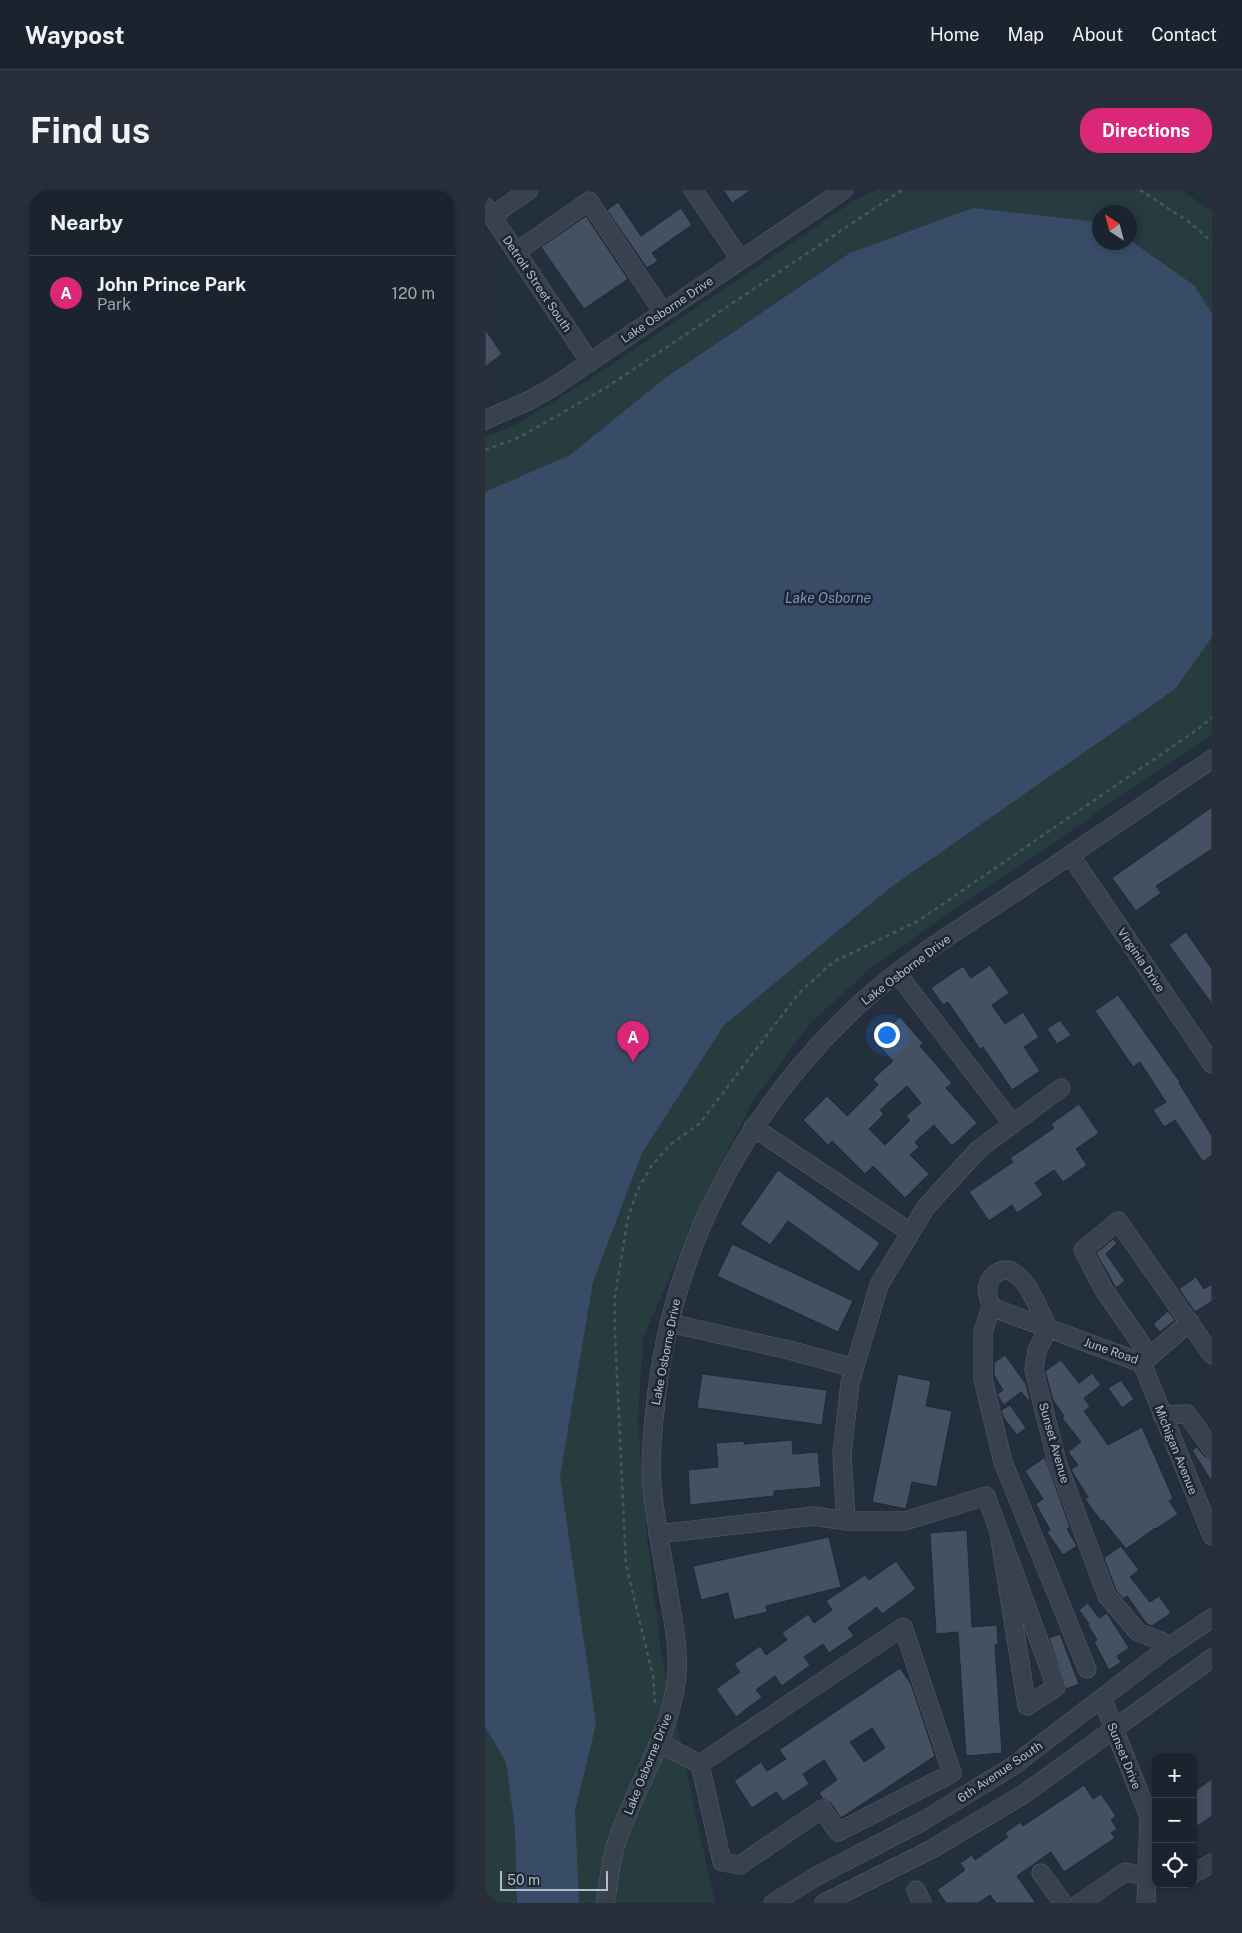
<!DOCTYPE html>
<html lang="en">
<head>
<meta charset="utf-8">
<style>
	body { margin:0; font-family:"Public Sans",sans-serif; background:#282f3a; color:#f1f3f6 }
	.controls { position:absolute; right:15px; bottom:15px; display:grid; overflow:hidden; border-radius:10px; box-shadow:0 2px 8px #0003 }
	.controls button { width:45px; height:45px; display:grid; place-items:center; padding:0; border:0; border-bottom:1px solid #39404a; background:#1b232e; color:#f1f3f6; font:25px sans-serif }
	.compass { position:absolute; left:607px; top:15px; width:45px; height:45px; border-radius:50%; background:#1b232e; box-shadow:0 2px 8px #0003; rotate:324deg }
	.scale { position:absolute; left:15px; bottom:12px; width:108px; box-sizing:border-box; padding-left:5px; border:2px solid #b4bcc9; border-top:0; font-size:14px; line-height:18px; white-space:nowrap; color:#b4bcc9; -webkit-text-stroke:4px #1d2633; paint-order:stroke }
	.you { position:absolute; left:401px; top:844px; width:18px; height:18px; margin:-12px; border:4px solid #fff; border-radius:50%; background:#1a73e8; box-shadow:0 0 0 8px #1a73e833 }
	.badge { display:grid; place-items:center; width:32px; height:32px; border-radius:50%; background:#db2777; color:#fff; font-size:16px; font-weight:700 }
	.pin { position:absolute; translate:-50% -41px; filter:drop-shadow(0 1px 2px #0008) }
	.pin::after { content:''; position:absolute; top:26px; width:18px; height:15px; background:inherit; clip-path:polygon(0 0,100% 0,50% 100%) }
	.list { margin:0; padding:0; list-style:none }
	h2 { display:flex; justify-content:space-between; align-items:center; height:65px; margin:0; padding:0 20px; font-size:21px }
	h2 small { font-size:16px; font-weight:400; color:#a0a4aa }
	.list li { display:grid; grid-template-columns:32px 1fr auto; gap:15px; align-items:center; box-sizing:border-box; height:75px; padding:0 20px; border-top:1px solid #39404a }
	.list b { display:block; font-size:19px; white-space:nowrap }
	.list p { margin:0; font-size:16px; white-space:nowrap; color:#a0a4aa }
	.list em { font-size:16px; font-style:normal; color:#a0a4aa }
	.icon { flex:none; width:28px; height:28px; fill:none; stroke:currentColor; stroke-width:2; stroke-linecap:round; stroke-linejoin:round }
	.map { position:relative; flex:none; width:727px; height:1713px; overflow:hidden; border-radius:20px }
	header { display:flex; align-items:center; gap:30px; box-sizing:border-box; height:70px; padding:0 25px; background:#1b232e; border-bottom:1px solid #39404a }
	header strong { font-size:24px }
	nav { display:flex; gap:28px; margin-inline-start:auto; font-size:18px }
	.intro { display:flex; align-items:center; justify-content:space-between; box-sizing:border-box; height:120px; padding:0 30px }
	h1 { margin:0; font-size:35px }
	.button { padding:12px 22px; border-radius:20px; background:#db2777; color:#fff; font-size:18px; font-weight:700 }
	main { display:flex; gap:30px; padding:0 30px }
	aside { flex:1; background:#1b232e; border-radius:20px; box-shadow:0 2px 8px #0003 }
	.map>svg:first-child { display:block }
</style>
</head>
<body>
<header>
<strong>Waypost</strong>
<nav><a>Home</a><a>Map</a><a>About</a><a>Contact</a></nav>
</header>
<div class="intro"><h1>Find us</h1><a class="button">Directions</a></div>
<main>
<aside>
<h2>Nearby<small></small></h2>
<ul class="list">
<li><span class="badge">A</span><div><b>John Prince Park</b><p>Park</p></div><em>120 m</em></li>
</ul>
</aside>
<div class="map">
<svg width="727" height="1713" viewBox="0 0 727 1713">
	<rect width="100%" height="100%" fill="#242f3e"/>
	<path fill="#263c3f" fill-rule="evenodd" d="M392,0H696L727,21V544L392,773L325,833L268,911L225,993L158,1148L153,1232L162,1347L177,1468L230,1713H0V247L32,234L101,192L372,9ZM614,22H644V52H614Z"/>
	<path fill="#394c67" d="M488,18L614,32V52H644L645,50L710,96L727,124V447L690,499L406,697L239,835L157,963L108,1092L75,1286L111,1534L90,1621L94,1713H32L30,1639L21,1572L0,1536V302L85,265L179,189L365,63Z"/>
	<path fill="#455162" stroke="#1f2835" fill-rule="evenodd" d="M238,0H266L247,13Z
		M133,12L156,46L196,18L207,35L167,63L173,71L162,78L122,20Z
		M101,26L143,89L99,119L56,57Z
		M0,139L17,164L0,177Z
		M727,617V659L671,696L676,703L651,721L627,688Z
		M701,742L727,779V814L684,755Z
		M505,775L524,803L507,815L520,834L538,822L554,847L539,857L555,881L527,900L498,857L495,859L463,812L458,815L446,798L478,776L486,788Z
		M633,805L695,892L694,893L727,946V965L718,972L690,930L679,937L668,920L681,912L655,872L648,877L610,821Z
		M415,827L438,853L435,856L467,893L461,898L492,933L467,956L449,935L430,952L434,957L425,965L444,984L420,1008L388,976L380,984L347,951L343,955L318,930L342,906L362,926L393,895L388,889L408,871L389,850ZM422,896L436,913L421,926L425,930L400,955L384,939L399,924L395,920Z
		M575,830L586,845L572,854L562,839Z
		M594,914L614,943L591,959L602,975L578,992L569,980L550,993L558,1005L532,1023L527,1015L504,1031L484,1002L528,972L525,968L569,938L566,934Z
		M293,980L395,1053L374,1082L303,1031L285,1055L255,1034Z
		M628,1049L632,1053L621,1064L640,1091L631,1098L611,1063Z
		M247,1054L368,1111L353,1142L232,1086Z
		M711,1087L719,1099L727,1094V1111L710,1122L694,1099Z
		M683,1121L690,1130L675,1142L668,1134Z
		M520,1165L541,1194L545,1209L543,1210L536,1202L519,1215L513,1206L512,1204L518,1200L509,1185V1173Z
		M576,1170L594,1193L607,1183L616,1195L599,1208L605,1217L599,1221L623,1255L657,1237L688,1308L684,1311L693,1324L671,1339L670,1338L641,1359L618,1330L616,1331L600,1309L603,1307L586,1280L593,1275L583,1262L596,1252L577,1228L579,1226L568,1210L560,1181Z
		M217,1184L342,1200L337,1235L212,1218Z
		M413,1184L446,1191L441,1216L467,1221L452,1297L427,1292L421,1319L387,1312Z
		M636,1190L649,1209L637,1218L623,1198Z
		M525,1215L541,1238L532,1245L518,1227L516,1220Z
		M307,1250L308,1264L333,1262L336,1297L289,1301V1306L205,1315L203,1280L233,1277L231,1253L259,1251V1254Z
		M712,1257L719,1266L727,1269V1292L707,1260Z
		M560,1267L585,1337L582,1339L592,1356L578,1365L562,1342L565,1340L551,1314L558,1309L540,1281Z
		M482,1340L487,1437L512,1435L513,1455H510L517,1563L481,1566L473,1442L451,1444L445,1343Z
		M344,1347L356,1397L281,1416L282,1422L249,1430L243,1403L216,1410L208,1376Z
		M636,1356L654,1380L645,1387L665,1412L674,1406L686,1423L667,1436L662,1434L642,1406L638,1409L631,1400L619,1368Z
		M411,1371L431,1399L397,1424L392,1417L363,1438L369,1446L344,1463L338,1454L319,1467L325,1475L297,1496L290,1486L271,1500L277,1507L251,1527L231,1499L255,1482L249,1474L275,1456L281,1465L302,1450L297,1443L323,1424L329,1433L347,1420L341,1411L380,1385L384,1390Z
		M603,1413L614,1428L622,1423L644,1458L632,1466L636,1472L624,1480L609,1452L612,1450L603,1435L604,1434L594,1420Z
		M575,1444L594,1494L581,1499L564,1448Z
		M415,1478L426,1494L450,1566L356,1628L346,1613L338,1609L334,1603L352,1590L339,1570L318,1584L324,1594L298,1611L291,1602L267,1618L249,1591L276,1572L282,1581L301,1569L294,1560ZM387,1538L400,1558L379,1572L365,1552Z
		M727,1589V1626L708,1639V1602Z
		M599,1595L608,1609L616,1604L631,1626L626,1630L632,1639L626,1643L630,1648L579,1682L566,1662L532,1686L551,1713H511L505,1705L493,1713H461L452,1700L480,1680L475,1673L487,1665L490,1670L523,1647L520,1643L535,1632L538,1636Z"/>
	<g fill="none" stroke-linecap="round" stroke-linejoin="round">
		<defs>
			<path id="minor" d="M208,0L256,70
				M0,16L105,172
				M7,26L44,0
				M31,62L104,11L178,122
				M0,230L45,210L68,197L359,0
				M586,666L727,874
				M412,783L528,934
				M268,937L425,1042
				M506,1117C503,1106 499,1094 509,1085C535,1063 555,1122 563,1139L552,1160L549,1180L572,1272L622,1406L653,1442L676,1451L681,1459
				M184,1133L304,1160L369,1178
				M664,1165L619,1100L598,1060L633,1031L727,1165
				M657,1173L727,1346
				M677,1225L702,1224L727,1259
				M361,1331L357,1264L365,1193L394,1095L441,1017L494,959L576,898
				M173,1344L329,1326L361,1331H420L501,1306L571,1497L542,1516L514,1343
				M602,1479L518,1272L498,1189V1142L506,1117L657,1173L705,1132
				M617,1508L664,1627L661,1713
				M174,1553L215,1574L418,1437L467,1583L353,1642L337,1619L255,1675L237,1672L215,1574
				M556,1683L578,1713
				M708,1684L727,1673
				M431,1700L437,1713
				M120,1713C124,1693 125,1670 132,1651C150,1598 183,1549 191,1493C196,1458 186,1422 181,1388C176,1358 170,1328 167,1297C165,1273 167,1245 170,1220C185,1060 261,917 379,810C424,769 478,737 529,703C595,659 661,614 727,569
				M288,1713L330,1687L438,1631L528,1576L681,1459L727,1428
				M339,1713L447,1659L539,1604L727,1468
				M595,1713L640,1682L671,1688"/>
		</defs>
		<use href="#minor" stroke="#565f6c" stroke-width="19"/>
		<path stroke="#44595c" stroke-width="2.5" stroke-dasharray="4 4" stroke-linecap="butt" d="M655,0L704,32L727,52
			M0,260L35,247L122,197L417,0
			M170,1513L168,1486L141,1375L130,1143V1106L143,1028L152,1001L167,975L185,955L215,933L314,803L348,772L433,731L716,537L727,527
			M0,1711V1713"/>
		<use href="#minor" stroke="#38414e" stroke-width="18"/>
	</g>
	<g text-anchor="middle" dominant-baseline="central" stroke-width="5" stroke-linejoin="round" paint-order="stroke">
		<g font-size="12" fill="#b4bcc9" stroke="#1d2633">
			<text transform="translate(52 94) rotate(56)">Detroit Street South</text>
			<text transform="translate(182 120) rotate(-34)">Lake Osborne Drive</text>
			<text transform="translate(656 770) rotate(56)">Virginia Drive</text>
			<text transform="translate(421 780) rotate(-37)">Lake Osborne Drive</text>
			<text transform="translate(626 1161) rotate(19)">June Road</text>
			<text transform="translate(181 1162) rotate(-79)">Lake Osborne Drive</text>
			<text transform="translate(569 1253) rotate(74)">Sunset Avenue</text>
			<text transform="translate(691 1260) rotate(68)">Michigan Avenue</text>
			<text transform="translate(639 1566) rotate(68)">Sunset Drive</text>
			<text transform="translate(163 1574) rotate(-68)">Lake Osborne Drive</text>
			<text transform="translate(515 1582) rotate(-34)">6th Avenue South</text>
		</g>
		<g font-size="14" font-style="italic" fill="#7c92b1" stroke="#1d2633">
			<text x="343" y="408">Lake Osborne</text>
		</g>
	</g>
</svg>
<div class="controls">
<button>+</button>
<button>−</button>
<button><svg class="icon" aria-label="locate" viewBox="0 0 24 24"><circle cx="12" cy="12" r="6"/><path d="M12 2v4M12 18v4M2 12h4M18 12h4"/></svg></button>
</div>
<svg class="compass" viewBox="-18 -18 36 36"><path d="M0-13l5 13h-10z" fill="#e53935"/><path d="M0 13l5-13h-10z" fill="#a0a4aa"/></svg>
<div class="scale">50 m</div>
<div class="you"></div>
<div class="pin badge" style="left:148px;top:872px">A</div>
</div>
</main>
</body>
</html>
